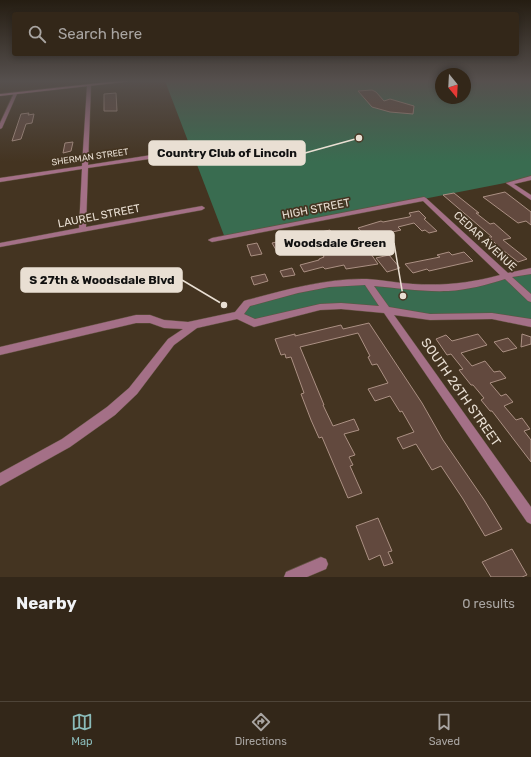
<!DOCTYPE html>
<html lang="en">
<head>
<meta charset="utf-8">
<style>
	body { margin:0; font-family:Rubik,sans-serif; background:#3b2f22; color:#f1f3f6 }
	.compass { position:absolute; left:435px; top:68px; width:36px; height:36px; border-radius:50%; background:#332719; box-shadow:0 2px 6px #0003; rotate:162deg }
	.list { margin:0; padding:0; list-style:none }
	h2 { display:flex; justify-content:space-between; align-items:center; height:52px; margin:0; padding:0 16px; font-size:17px }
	h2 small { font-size:13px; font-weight:400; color:#a9a5a2 }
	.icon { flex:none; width:22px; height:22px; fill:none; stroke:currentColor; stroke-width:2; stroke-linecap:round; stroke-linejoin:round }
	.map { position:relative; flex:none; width:531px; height:577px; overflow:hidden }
	.search { position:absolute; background:#332719; box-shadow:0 2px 6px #0003; left:12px; right:12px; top:12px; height:44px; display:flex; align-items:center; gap:10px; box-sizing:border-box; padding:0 14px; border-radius:4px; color:#a9a5a2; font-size:15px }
	.sheet { height:124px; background:#332719 }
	nav { display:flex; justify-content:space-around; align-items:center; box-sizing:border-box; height:56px; border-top:1px solid #4e4438; background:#332719; font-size:11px; color:#a9a5a2 }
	nav a { display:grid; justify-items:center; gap:2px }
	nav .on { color:#8bbbb9 }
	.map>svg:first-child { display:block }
</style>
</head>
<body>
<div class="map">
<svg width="531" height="577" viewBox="0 0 531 577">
	<rect width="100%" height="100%" fill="#443421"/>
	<path fill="#396c50" d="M165,81H441V98H465V81H531V178L225,238Z
		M531,271V323L508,318L452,317L320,307L254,323L238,315L246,304L348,282L432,289Z"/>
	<path fill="#62493e" stroke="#ab9083" d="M372,90L376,92L384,101L390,99L414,106L413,114L390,112L372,107L358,91Z
		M116,93L117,111H104V94Z
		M29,113L28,115L34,114L32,123L26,124L21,139L12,141L21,114Z
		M73,142L71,151L63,153L65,143Z
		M505,192L531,212V225L526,221L518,223L483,197Z
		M454,193L479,213H476L490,224L494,223L511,238L503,240L527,259L518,262L504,251H503L489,237H492L443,195Z
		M419,211L426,218L424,219L437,231L429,233L425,230L422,231L414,223L398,227L401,230L367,238L358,228L381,221L383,222L409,217L411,216L409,213Z
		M330,230L337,240L297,248L298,250L279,255L272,243Z
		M257,243L262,254L251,256L247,245Z
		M366,247L378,264L346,269L344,265L325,269L323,267L304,272L300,265L319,260V259L324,257L323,255Z
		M449,252L452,255L464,252L473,261L429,271L427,269L413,273L405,264L440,257L437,255Z
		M389,255L400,268L387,272L376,258Z
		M292,268L295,275L283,277L280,271Z
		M265,274L268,281L254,285L251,277Z
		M369,323L422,403L443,440L485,501L502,529L485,536L463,499L441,466L432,470L416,444L403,449L397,438L414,432L402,411L400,412L390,396L375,401L368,389L388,383L377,364L372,365L368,357L370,356L358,333L300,347L324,405H323L333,426L354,419L359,430L344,434L355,455L349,457L353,465L350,466L362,493L348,498L322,437L319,438L311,420L301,394L304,393L291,357L286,358L285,354L281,355L275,339L295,334V336L341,325L343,329Z
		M478,334L487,345L461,353L472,366L485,361L494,372L500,371L506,378L490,383L501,396L506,394L513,402L504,406L516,420L522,418L530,429L524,431L531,440V462L492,411H490L481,400L484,398L473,385H471L459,370L463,369L451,354L447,355L436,339L446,335L452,341Z
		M522,334L531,337V344L521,347Z
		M508,338L517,348L503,352L494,342Z
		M378,518L392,551L388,552L393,563L384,566L380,555L369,560L356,526Z
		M512,549L527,575L522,577H491L482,562Z"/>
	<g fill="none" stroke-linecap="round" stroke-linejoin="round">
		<defs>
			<path id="street" d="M89,85L91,86L88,165L183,150L186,152L183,154L88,168L86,227L202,206L205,208L202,210L0,247V243L79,228L82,169L0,182V178L82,166L87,86Z
				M14,93L17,94L2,128L0,129V123Z
				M531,176V180L514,184L531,195V200L506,183Z
				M424,197L426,198L508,273L531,268V274L512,277L531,294V302L528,301L505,279C486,285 467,290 448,291C423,292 398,288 374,286L389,307L430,314L492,313L531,319V327L492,319L430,320L394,315L531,507V524L527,522L384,313L341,309L320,310L254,327L237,319L197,328L174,345L137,394L115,415L70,447L0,486V473L62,439L107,407L129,388L168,339L183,329L164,328L150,323H136L0,355V347L136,315H150L164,320L188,322L235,312L244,301L247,300C286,290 326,278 367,279C382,280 398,283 413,284C443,286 471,283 500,275L423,201L212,242L208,240L212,238ZM365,285L379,306L341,303L320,304L255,319L244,314L250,306L298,293L329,287Z
				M321,557L326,559L328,564L326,569L307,577H284L286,572Z"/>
			<path id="secondary" d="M117,81H133L0,96V94Z"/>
		</defs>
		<use href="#street" stroke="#625341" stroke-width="1"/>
		<use href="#secondary" stroke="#625341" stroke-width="1"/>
		<use href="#street" fill="#a47087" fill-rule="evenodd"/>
		<use href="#secondary" fill="#e08eb4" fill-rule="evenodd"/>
	</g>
	<linearGradient id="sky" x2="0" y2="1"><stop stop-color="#251d12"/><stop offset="0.5" stop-color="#56504e"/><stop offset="1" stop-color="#56504e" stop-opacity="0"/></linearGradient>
	<rect width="531" height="162" fill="url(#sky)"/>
	<g text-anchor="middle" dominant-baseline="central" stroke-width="3.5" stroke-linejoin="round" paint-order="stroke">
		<g font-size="9" fill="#e9dfd3" stroke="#443421">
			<text transform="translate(90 157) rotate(-8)">SHERMAN STREET</text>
		</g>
		<g font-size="11" fill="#e9dfd3" stroke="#443421">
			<text transform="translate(316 209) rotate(-11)">HIGH STREET</text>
			<text transform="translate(99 216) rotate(-11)">LAUREL STREET</text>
			<text transform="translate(485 241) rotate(43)">CEDAR AVENUE</text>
		</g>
		<g font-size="13" fill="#e9dfd3" stroke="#443421">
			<text transform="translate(461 392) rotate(55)">SOUTH 26TH STREET</text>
		</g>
	</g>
	<path fill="none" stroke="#e9dfd3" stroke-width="1.5" d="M359 138L305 153M403 296L394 243M224 305L182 280"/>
	<g fill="#e9dfd3" stroke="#443421" stroke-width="1.5">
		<circle cx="359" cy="138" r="4"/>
		<circle cx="403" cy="296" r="4"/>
		<circle cx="224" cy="305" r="4"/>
	</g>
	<g fill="#e9dfd3" stroke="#e9dfd3" stroke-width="1.5">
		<rect x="149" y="141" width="156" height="24" rx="4"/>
		<rect x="276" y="231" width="118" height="24" rx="4"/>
		<rect x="21" y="268" width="161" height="24" rx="4"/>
	</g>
	<g font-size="12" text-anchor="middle" font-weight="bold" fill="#111">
		<text x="227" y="157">Country Club of Lincoln</text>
		<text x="335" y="247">Woodsdale Green</text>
		<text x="102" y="284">S 27th &amp; Woodsdale Blvd</text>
	</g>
</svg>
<svg class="compass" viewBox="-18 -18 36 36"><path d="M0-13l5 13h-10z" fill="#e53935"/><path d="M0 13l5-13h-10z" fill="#a9a5a2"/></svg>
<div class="search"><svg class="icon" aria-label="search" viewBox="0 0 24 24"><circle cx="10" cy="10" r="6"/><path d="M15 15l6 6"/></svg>Search here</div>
</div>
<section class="sheet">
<h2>Nearby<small>0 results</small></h2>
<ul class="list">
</ul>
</section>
<nav>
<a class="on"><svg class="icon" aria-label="map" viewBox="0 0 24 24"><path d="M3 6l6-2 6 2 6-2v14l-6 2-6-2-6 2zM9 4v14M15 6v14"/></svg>Map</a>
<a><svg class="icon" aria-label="directions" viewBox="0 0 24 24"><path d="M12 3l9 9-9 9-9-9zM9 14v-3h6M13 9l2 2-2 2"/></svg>Directions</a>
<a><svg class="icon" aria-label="saved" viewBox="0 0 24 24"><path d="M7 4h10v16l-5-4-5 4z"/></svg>Saved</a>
</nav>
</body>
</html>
